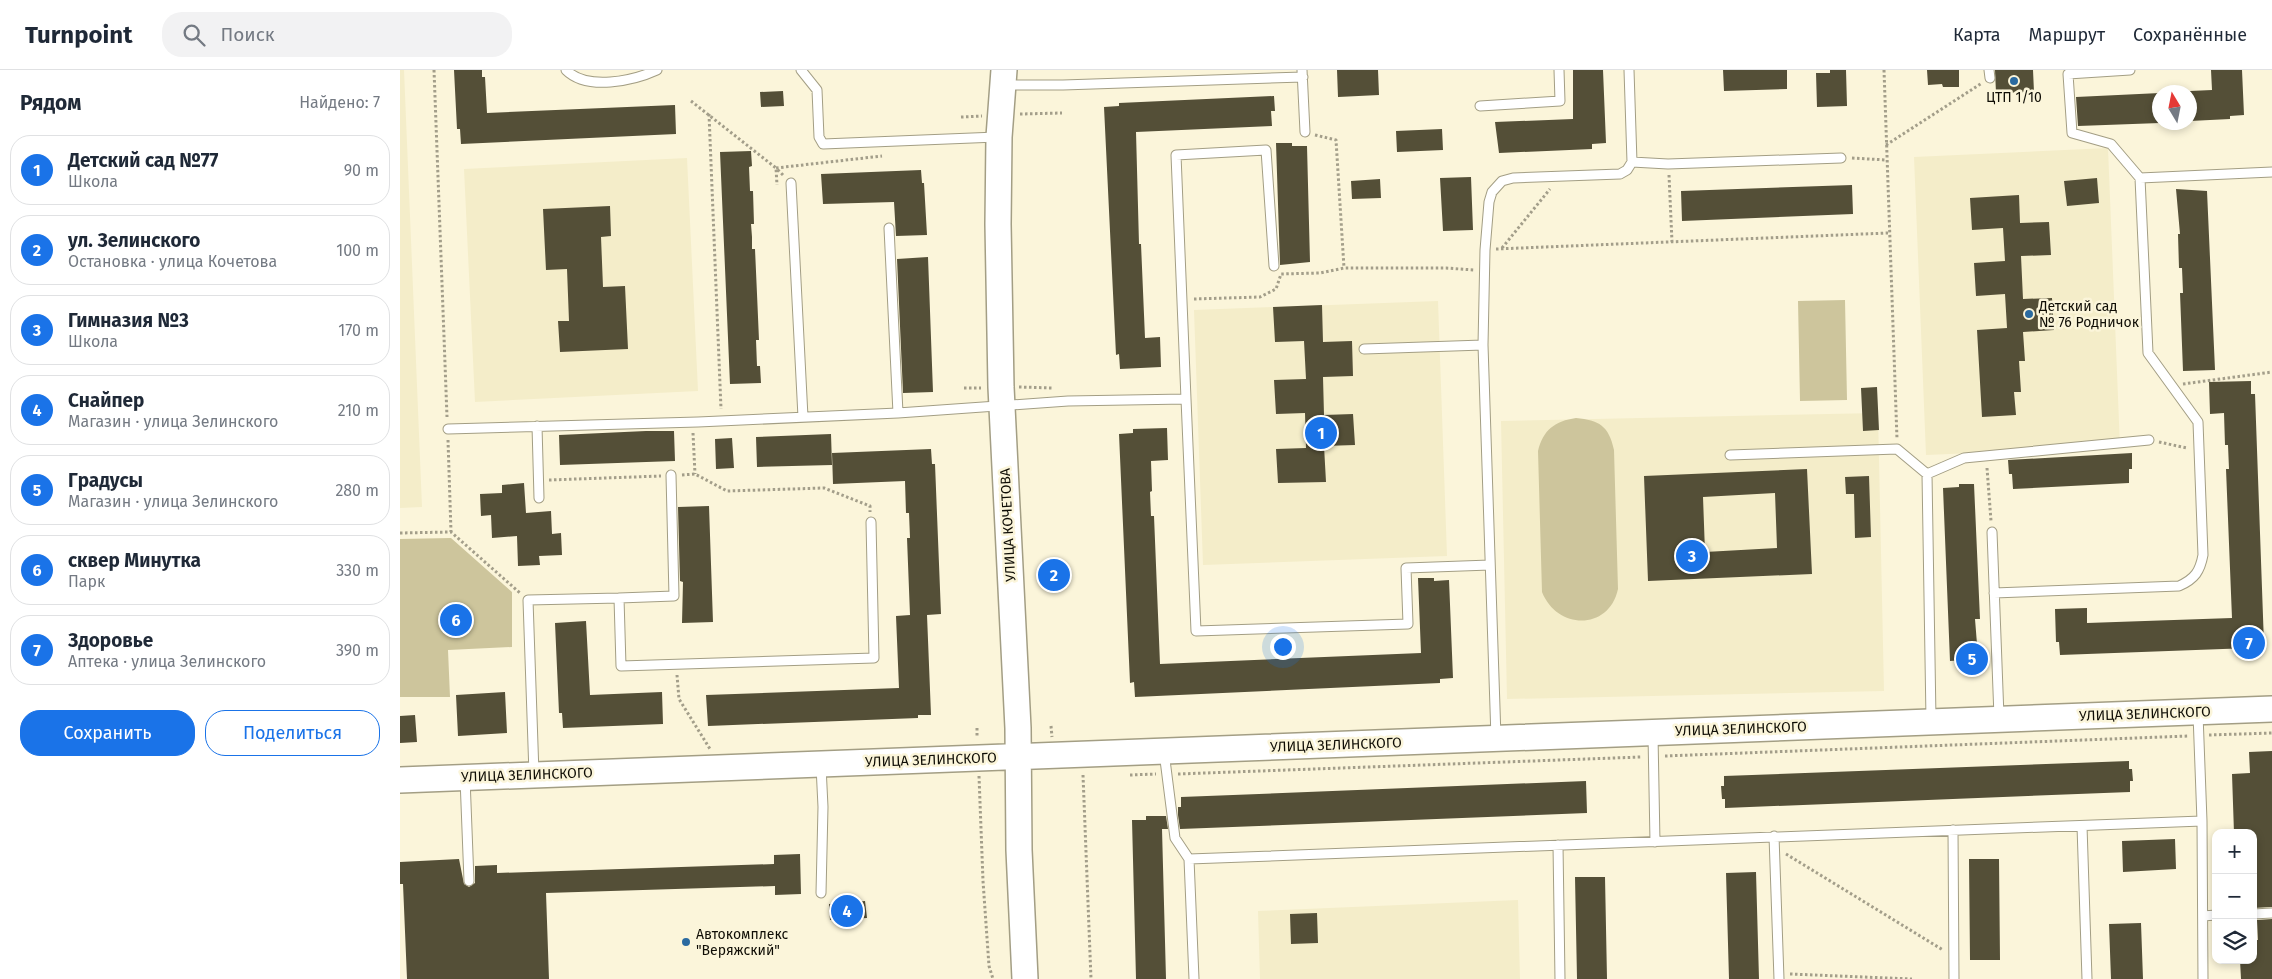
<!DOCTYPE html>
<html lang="ru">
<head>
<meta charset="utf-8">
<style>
	body { margin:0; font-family:"Fira Sans",sans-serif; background:#f2f2f3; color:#1f2937 }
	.controls { position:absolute; right:15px; bottom:15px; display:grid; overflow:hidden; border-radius:10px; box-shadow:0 2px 8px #0003 }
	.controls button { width:45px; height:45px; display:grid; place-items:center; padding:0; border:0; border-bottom:1px solid #e0e1e3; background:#fff; color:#1f2937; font:25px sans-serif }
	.compass { position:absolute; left:1752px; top:15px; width:45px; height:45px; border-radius:50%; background:#fff; box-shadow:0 2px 8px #0003; rotate:350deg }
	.you { position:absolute; left:882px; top:576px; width:18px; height:18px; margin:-12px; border:4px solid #fff; border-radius:50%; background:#1a73e8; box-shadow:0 0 0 8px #1a73e833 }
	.badge { display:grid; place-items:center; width:32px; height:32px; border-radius:50%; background:#1a73e8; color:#fff; font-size:16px; font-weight:700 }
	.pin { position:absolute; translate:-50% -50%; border:2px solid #fff; box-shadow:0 1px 5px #0006 }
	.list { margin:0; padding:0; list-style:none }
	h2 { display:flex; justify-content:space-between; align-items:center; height:65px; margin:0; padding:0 20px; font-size:21px }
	h2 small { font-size:16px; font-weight:400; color:#747a83 }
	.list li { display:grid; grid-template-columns:32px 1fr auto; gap:15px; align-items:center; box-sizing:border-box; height:70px; margin:0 10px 10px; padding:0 10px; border:1px solid #e0e1e3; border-radius:20px }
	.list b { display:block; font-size:19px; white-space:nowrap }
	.list p { margin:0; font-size:16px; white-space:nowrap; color:#747a83 }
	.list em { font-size:16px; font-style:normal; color:#747a83 }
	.actions { display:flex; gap:10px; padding:15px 20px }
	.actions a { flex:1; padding:11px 0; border:1px solid #1a73e8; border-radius:20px; text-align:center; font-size:18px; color:#1a73e8 }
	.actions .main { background:#1a73e8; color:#fff }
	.icon { flex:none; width:28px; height:28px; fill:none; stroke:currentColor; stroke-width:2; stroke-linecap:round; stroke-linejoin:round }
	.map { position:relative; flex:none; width:1872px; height:909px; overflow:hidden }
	header { display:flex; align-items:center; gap:30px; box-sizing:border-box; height:70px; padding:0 25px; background:#fff; border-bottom:1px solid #e0e1e3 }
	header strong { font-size:24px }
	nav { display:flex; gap:28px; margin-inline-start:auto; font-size:18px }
	.search { width:350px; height:45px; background:#f2f2f3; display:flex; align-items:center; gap:12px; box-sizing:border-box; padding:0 18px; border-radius:20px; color:#747a83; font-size:19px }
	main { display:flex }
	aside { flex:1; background:#fff }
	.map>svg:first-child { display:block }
</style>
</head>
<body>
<header>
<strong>Turnpoint</strong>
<div class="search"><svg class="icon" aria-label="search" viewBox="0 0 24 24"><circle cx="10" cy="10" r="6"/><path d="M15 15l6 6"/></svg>Поиск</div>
<nav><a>Карта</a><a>Маршрут</a><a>Сохранённые</a></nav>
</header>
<main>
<aside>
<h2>Рядом<small>Найдено: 7</small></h2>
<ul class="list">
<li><span class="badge">1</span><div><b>Детский сад №77</b><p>Школа</p></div><em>90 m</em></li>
<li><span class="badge">2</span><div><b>ул. Зелинского</b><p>Остановка · улица Кочетова</p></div><em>100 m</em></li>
<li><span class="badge">3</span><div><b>Гимназия №3</b><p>Школа</p></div><em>170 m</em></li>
<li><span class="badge">4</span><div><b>Снайпер</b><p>Магазин · улица Зелинского</p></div><em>210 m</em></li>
<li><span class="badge">5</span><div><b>Градусы</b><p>Магазин · улица Зелинского</p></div><em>280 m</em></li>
<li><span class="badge">6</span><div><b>сквер Минутка</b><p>Парк</p></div><em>330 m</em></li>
<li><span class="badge">7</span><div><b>Здоровье</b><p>Аптека · улица Зелинского</p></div><em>390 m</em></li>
</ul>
<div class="actions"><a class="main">Сохранить</a><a>Поделиться</a></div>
</aside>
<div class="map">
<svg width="1872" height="909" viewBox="0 0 1872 909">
	<rect width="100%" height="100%" fill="#fbf5da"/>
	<path fill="#f4edc9" d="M0,0H4L22,437L0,438Z
		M1708,78L1720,377L1526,385L1514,87Z
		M287,88L298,321L75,332L64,99Z
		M1038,231L1047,486L803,495L794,240Z
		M1478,343L1484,621L1107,629L1101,351Z
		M1118,830L1120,909H860L858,841Z"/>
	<path fill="#cdc59c" d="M1445,230L1447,330L1400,331L1398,231Z
		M1176,348C1199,350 1209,356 1214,380L1218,519C1209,561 1157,560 1142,522L1138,381C1143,360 1155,351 1176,348Z
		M51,468L112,522V577L48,580L50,627H0V469Z"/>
	<path fill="#544f37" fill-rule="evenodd" d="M54,0H82V7H85L87,43L275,35L276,64L61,74L60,59H57Z
		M937,0H978L979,25L938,27Z
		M1173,0H1203L1206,73L1192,74V79L1099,83L1095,52L1173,49Z
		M1323,0H1387V19L1324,21Z
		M1430,0H1446L1447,36L1417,37L1416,3H1430Z
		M1527,0H1559V17H1543L1542,14L1528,15Z
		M1595,0H1633L1634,22L1596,23Z
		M1811,0H1842L1844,45L1830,46V49L1790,51V21L1812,20Z
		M383,21L384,36L361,37L360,22Z
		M1760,23V53L1678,56L1676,27Z
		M874,26L875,41H871L872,56L736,62L739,174H741L745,268L760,267L761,297L720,299L719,284L716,285L704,37L719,36V33Z
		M1042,59L1043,80L997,82L996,61Z
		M876,73H892V76H907L910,192L880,195Z
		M351,81L352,96L349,97L350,121H353L354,154H351L352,167V179H355L357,224L359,270H356L357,296H360L361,313L330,314L320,82Z
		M521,100L522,113H524L527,165L496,166L494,132L423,134L421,104Z
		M1071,107L1073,160L1043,161L1040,108Z
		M1697,108L1699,133L1667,136L1664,111Z
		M980,109L981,128L952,129L951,111Z
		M1452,115L1453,144L1282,151L1281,121Z
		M1776,119L1807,121L1815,300L1783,301L1780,223H1783L1782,198H1779L1778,164H1780Z
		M1619,125L1620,153L1649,152L1651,185L1621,186L1623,229L1652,228L1654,260L1623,262L1625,291H1619L1621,322H1614L1616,345L1582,347L1577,260L1607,258L1605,224L1576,226L1574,193L1605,191L1603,158L1572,160L1570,128Z
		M210,136L211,166L201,167L203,217L225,216L228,279L160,282L158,251H169L167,199L146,200L143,139Z
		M528,187L533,322L503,323L497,189Z
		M922,235L923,272L952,271L953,306L923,307L924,345L953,344L955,375L924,376L926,412L878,413L876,379L906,378L905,343L876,344L874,310L906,309L904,271L875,272L873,237Z
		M1851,311V324H1855L1864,574L1849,575L1850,578L1660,585L1659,572H1656L1655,539L1687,538V553L1832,548L1826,399H1829L1828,375H1825L1824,343L1810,344L1809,312Z
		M1477,317L1479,360L1463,361L1461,318Z
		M767,358L768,390L751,391L752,421L750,422L751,446H754L760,594L1021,583L1018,508H1034V511L1049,510L1053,608L1040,609V613L735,627L734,612L730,613L719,364L733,363V359Z
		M246,361H274L275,391L160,395L159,365Z
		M431,364L432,395L357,397L356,367Z
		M332,368L334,398L316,399L315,369Z
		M531,379L532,394H535L541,544L527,545L531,645H518V648L308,656L306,625L499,618L496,546L510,545L507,468H510L509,443H506L505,411L433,414L432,383Z
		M1732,383V399H1729V413L1613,419L1612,404H1609L1608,390Z
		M1407,399L1412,504L1248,511L1244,406ZM1375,423L1377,478L1305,482L1303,427Z
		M1469,406L1471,467L1455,468L1454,424H1446L1445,407Z
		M124,413L126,443L151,441L152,464L161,463L162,485L139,486L140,495L118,496L117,466L92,468L91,445L81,446L80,424L102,423V415Z
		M1559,414H1574L1580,549H1575L1577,574H1580L1581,593L1564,594V590L1550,591L1543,418L1559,417Z
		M309,436L313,552L282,553L283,512L280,511L278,437Z
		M186,551L190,625L262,622L263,654L163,658L162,643H159L155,553Z
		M105,622L107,663L58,666L56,625Z
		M15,645L17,672L0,673V646Z
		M1872,681V837L1853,838V763H1834L1832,704L1850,703L1849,682Z
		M1729,691V699H1732L1733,711H1730V722L1325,738V729H1322L1321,716H1324V706Z
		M1186,711L1187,743L780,759L778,745V737H781V727Z
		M746,746H766L768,759H762L766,909H736L732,750H746Z
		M1775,769L1776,799L1723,802L1722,771Z
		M400,784L401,824L375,825V816L146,823L149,909H7L3,814H0V792L59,789L64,814L69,817L75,813V796L97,795V803L374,794V785Z
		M1569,789H1599L1600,890H1570Z
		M1356,802L1359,909H1329L1326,803Z
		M1175,807H1205L1207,909H1177Z
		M465,831L467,848L430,850L429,834Z
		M917,843L918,873L891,874L890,844Z
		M1872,849V909H1841L1840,890H1853V870H1858L1857,850Z
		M1741,853L1743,909H1711L1709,854Z"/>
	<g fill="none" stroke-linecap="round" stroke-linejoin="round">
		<defs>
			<path id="lane" d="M166,0C187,21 233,11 257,0
				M401,0L417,20L419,67L423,74L597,67
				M902,0L905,62
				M1589,0L1590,8
				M1730,0L1668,4L1672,63L1711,74L1740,108
				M606,15H663L903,7
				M1080,36L1160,31L1159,0
				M1232,92L1268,94L1441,88
				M391,113L403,347
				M489,158L498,343
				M964,279L1083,275
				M786,329L776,85L866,80L874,196
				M137,356L139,428
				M48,359L298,352L498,343L668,331L786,329L796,561L1008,554L1006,498L1090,495
				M1330,385L1497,379L1527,404
				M1592,462L1599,647
				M1594,523L1779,516C1795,509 1800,501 1803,485L1798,352L1748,283L1740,108L1872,102
				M219,528L274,526L271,405
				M1798,644L1802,751L1803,909
				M1531,649L1527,404L1564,388L1749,370
				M1253,665L1255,772
				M1096,668L1083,275L1085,180L1089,132L1092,122L1102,111L1113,108L1220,104L1227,100L1232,92L1229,0
				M764,682L775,768L789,789L794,909
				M421,696L423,737L421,823
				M134,704L128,530L219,528L221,596L474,588L471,452
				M65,708L69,811
				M1682,756L1687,909
				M1553,760L1554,909
				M1374,766L1379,909
				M1158,775L1160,909
				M789,789L1802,751
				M1853,844L1872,843
				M1803,846L1816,845"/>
			<path id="secondary" d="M604,0L599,67L598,154L601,317L618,658L619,780L625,909
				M0,710L1872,639"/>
		</defs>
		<use href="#lane" stroke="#a39e84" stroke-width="11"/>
		<use href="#secondary" stroke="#a39e84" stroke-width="28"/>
		<path stroke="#a39e8a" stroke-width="3" stroke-dasharray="2.5 2.5" stroke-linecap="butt" d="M34,0L47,347
			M1484,0L1497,369
			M291,31L376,98L377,115
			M309,44L321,339
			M620,44L662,43
			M561,47L582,46
			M915,65L936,70L944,198
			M1486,75L1582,13
			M1452,88L1486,90
			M383,105L376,98L482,86
			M1269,105L1272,172
			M1102,178L1150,119
			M1096,179L1488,163
			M794,229L860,227L876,219L881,204L920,203L944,198H1046L1074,200
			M1783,314L1872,302
			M619,317L653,318
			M564,318H581
			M293,363L295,404
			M48,370L51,462
			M1759,372L1787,378
			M1587,398L1591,451
			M282,405L295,404L327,421L424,418L470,436V442
			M149,410L261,406
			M0,463L51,462L120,523
			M277,605L279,629L310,679
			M651,656L652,667
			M577,658V668
			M1809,665L1872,663
			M1265,686L1788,666
			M778,704L1241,687
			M683,705L691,909
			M730,705L756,704
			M579,706L583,811L589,896L593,909
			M1386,784L1543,880
			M1390,904L1512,909"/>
		<use href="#lane" stroke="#fff" stroke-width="9"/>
		<use href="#secondary" stroke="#fff" stroke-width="25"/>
	</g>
	<g fill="#2a6aa0" stroke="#fbf5da" stroke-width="2">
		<circle cx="1614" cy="11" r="5"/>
		<circle cx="1629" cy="244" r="5"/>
		<circle cx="286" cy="872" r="5"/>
	</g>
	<g text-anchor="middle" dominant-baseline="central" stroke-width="5" stroke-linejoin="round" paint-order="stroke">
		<g font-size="14" fill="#0f0d05" stroke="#fbf5da" text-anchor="start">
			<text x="1614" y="27" text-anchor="middle">ЦТП 1/10</text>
			<text x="1639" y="236">Детский сад<tspan x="1639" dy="16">№ 76 Родничок</tspan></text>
			<text x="296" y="864">Автокомплекс<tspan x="296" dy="16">"Веряжский"</tspan></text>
		</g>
		<g font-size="14" fill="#0f0d05" stroke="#fbf5da">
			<text transform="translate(608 455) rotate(-93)">УЛИЦА КОЧЕТОВА</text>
			<text transform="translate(1745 644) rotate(-2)">УЛИЦА ЗЕЛИНСКОГО</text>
			<text transform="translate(1341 659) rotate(-2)">УЛИЦА ЗЕЛИНСКОГО</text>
			<text transform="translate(936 675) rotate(-2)">УЛИЦА ЗЕЛИНСКОГО</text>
			<text transform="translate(531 690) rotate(-2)">УЛИЦА ЗЕЛИНСКОГО</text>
			<text transform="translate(127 705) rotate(-2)">УЛИЦА ЗЕЛИНСКОГО</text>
		</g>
	</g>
</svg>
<div class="controls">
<button>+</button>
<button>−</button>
<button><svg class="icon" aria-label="layers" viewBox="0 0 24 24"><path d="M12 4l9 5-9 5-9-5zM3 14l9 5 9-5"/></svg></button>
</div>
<svg class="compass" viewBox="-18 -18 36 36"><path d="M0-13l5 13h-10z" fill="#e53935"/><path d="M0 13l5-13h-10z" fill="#747a83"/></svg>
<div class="you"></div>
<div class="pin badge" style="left:921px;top:363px">1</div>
<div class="pin badge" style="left:654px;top:505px">2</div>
<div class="pin badge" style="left:1292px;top:486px">3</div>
<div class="pin badge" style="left:447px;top:841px">4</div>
<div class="pin badge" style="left:1572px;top:589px">5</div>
<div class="pin badge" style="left:56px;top:550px">6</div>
<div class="pin badge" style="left:1849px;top:573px">7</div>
</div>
</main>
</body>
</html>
